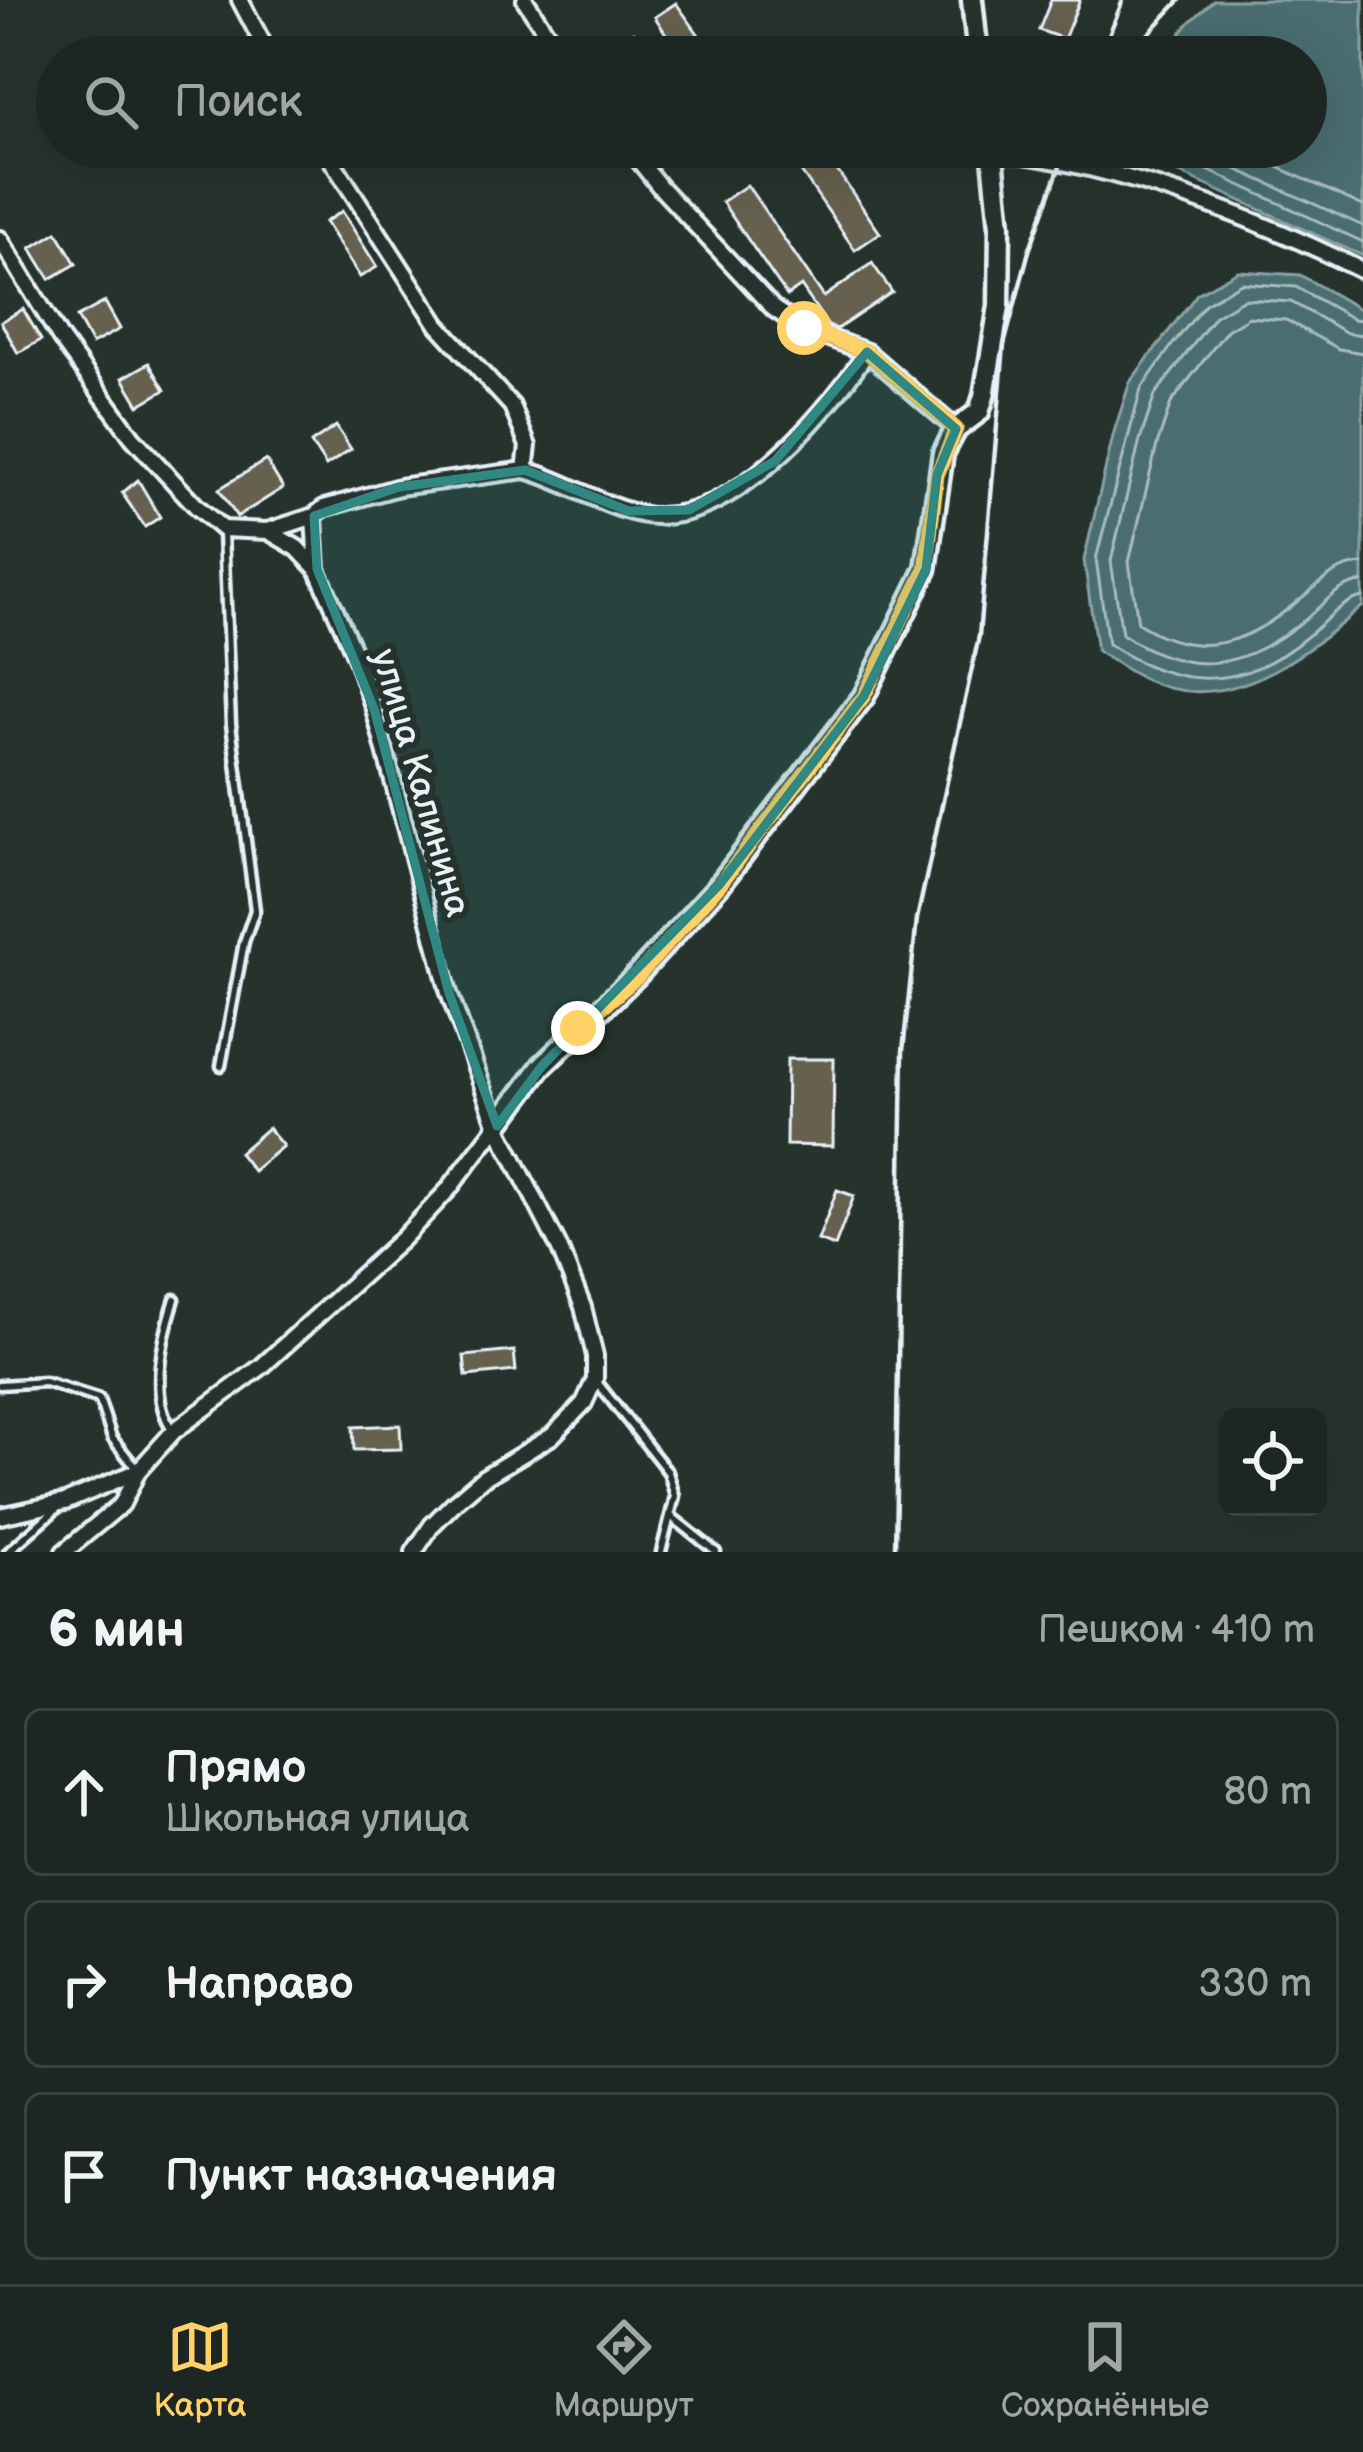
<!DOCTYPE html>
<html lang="ru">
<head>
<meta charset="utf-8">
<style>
	body { margin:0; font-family:"Balsamiq Sans",sans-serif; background:#29322f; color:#f1f3f6 }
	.controls { position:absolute; right:36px; bottom:36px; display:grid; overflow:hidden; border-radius:18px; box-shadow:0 12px 48px #0002 }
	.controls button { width:108px; height:108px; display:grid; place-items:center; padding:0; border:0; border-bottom:3px solid #3a4340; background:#1c2622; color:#f1f3f6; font:60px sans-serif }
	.stop { position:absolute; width:36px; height:36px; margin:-27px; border:9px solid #ffd166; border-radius:50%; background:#fff }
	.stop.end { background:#ffd166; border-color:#fff; box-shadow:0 3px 12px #0008 }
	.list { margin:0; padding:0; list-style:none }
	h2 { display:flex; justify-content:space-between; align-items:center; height:156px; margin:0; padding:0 48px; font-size:51px }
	h2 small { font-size:39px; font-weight:400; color:#a0a5a5 }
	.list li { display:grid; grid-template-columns:78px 1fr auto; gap:36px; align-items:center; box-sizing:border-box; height:168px; margin:0 24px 24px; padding:0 24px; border:3px solid #3a4340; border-radius:18px }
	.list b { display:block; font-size:45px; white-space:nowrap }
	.list p { margin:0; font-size:39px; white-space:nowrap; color:#a0a5a5 }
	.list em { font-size:39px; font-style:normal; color:#a0a5a5 }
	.icon { flex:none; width:66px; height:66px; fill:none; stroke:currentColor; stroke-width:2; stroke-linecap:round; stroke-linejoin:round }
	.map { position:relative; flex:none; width:1363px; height:1552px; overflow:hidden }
	.search { position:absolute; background:#1c2622; box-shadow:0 12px 48px #0002; left:36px; right:36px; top:36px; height:132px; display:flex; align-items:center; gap:30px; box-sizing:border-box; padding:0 42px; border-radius:66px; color:#a0a5a5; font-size:45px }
	.sheet { height:732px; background:#1c2622 }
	nav { display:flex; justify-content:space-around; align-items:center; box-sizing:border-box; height:168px; border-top:3px solid #3a4340; background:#1c2622; font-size:33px; color:#a0a5a5 }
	nav a { display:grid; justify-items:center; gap:6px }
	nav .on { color:#ffd166 }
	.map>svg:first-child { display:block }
</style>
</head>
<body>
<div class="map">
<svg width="1363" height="1552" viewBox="0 0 1363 1552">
	<rect width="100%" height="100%" fill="#26332d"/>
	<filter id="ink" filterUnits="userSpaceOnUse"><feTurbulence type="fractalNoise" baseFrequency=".00833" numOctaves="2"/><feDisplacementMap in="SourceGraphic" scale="24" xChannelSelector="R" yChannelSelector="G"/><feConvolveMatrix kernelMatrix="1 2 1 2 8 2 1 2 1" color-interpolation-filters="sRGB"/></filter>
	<g filter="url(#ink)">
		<path fill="#4a6d70" stroke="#89a2a6" stroke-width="3" d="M1214,0H1363V256L1175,171L1138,147H1306V57H1162L1188,24Z
			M1238,271L1300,275L1363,311V606C1303,656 1228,718 1146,680C1129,672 1113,661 1097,651L1084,560L1114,432L1130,382L1197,294Z"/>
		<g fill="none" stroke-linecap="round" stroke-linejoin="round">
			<path stroke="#a9bcc2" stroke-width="3" d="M1158,147L1363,242
				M1187,147L1363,226
				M1234,147L1363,206
				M1363,320L1353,319L1296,287L1241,283L1205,304L1173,344L1141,389L1096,559L1108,644C1179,690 1242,692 1309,635C1325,622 1343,600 1363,597
				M1363,335L1347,333L1291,302L1244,299L1215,316L1155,395L1140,440L1111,561L1122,634C1192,680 1246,669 1309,616C1325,602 1341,583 1363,582
				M1363,353L1339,349L1286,320L1249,317L1227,330L1171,403L1157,445L1129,562L1138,623C1198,662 1248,644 1299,600C1319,584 1336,565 1363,564"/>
		</g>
		<path fill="#66604f" stroke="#e8f1f8" stroke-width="3" d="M1051,0H1080L1064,39L1039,30Z
			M676,3L706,45L689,57H620L613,47L634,32L645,48L666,34L655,17Z
			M804,147H821L880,233L855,250L791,157Z
			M747,185L824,297L872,263L892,292L837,329L828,326L801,286L787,296L722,202Z
			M342,211L377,267L360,277L325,222Z
			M57,232L76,264L50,279L31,248Z
			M105,302L120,329L92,344L77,317Z
			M23,309L41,340L18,353L1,322Z
			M149,363L165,390L139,405L123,378Z
			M336,426L351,449L326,466L311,443Z
			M266,460L283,488L237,517L219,489Z
			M138,480L160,517L145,527L122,493Z
			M787,1059H834L833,1146L786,1145Z
			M268,1128L283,1146L253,1171L239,1153Z
			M837,1190L854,1196L835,1246L818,1240Z
			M514,1351L516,1371L466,1376L464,1356Z
			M400,1425L401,1449L354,1450L353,1427Z"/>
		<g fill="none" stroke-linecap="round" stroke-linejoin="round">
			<defs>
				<path id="lane" d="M221,1066L244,942L255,910L231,724L223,533
					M597,1382L668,1472L675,1496L661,1552
					M0,1385L45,1382L99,1399L112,1438L137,1469
					M172,1429C148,1395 163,1337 175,1299
					M672,1517L716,1552
					M8,1552L62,1504"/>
				<path id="street" d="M240,0L270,57
					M525,0L562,57
					M323,147L438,325L512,406L528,446L525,470C566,480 603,508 645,515C731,528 825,414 867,352
					M628,147L660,187L774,309L804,329L867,352L956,429
					M993,151C1112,163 1256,217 1363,271
					M0,239L61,339L133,438L197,507L223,529L268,531L297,548L317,569L356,657L374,709L449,993L497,1126L559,1247L583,1307L595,1356V1379L584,1403L552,1436L483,1478L456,1501L432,1525L414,1552
					M268,531L314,516
					M317,569L314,516L324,508L399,487L525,470
					M0,1516L65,1502L138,1471
					M64,1552L122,1504L138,1471L174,1431L261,1367L402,1239L448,1190L497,1126"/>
				<path id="secondary" d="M972,0L978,57
					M497,1126L542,1066L637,975L720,884L864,696L926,569L943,453L956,429L979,412L984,396L999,306L1000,226L992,147"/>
			</defs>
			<use href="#lane" stroke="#e8f1f8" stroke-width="15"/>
			<use href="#street" stroke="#e8f1f8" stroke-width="22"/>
			<use href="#secondary" stroke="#e8f1f8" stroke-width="27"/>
			<use href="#lane" stroke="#26332d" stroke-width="6"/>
			<use href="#street" stroke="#26332d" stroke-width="14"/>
			<use href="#secondary" stroke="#26332d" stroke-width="18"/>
			<path stroke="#e8f1f8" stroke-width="4.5" d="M1100,57L1123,0
				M1127,57L1180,0
				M895,1552L903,1051L917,919L979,636L1004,345L1029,251L1067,147"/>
		</g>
	</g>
	<g fill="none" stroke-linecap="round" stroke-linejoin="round" filter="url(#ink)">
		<path stroke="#ffd166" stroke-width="15" d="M578,1028L638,976L720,884L864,696L926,569L937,475L956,429L867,352L804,328"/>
	</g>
	<path fill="#308883" fill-opacity="0.2" stroke="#308883" stroke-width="9" stroke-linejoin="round" d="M867,352L956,429L937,475L926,569L864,696L720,884L542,1066L497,1126L449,993L374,709L317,569L314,516L399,487L525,470L629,511L689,510L775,461Z"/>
	<g text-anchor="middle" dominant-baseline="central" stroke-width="12" stroke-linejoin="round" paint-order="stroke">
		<g font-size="36" fill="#e8f1f8" stroke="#26332d">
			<text transform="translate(420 783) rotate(74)">улица Калинина</text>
		</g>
	</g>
</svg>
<div class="controls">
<button><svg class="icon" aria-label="locate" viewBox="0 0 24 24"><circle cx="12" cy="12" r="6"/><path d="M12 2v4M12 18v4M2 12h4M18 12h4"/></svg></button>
</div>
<div class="stop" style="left:804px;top:328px"></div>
<div class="stop end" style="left:578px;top:1028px"></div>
<div class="search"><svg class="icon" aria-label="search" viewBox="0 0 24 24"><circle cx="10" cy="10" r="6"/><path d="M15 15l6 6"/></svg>Поиск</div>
</div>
<section class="sheet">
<h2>6 мин<small>Пешком · 410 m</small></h2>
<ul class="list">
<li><svg class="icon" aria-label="ahead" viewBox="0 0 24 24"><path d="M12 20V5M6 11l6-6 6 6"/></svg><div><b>Прямо</b><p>Школьная улица</p></div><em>80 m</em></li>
<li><svg class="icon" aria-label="right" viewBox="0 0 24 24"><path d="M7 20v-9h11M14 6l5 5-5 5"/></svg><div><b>Направо</b></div><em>330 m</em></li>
<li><svg class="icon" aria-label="arrive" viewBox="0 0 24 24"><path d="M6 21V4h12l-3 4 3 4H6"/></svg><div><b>Пункт назначения</b></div></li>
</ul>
</section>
<nav>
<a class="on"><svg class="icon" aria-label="map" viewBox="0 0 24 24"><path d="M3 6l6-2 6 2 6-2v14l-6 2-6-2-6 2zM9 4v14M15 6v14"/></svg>Карта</a>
<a><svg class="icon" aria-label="directions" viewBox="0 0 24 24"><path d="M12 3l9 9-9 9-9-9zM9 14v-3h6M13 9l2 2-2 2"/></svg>Маршрут</a>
<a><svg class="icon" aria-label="saved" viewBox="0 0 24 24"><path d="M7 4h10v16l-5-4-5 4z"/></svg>Сохранённые</a>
</nav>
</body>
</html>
